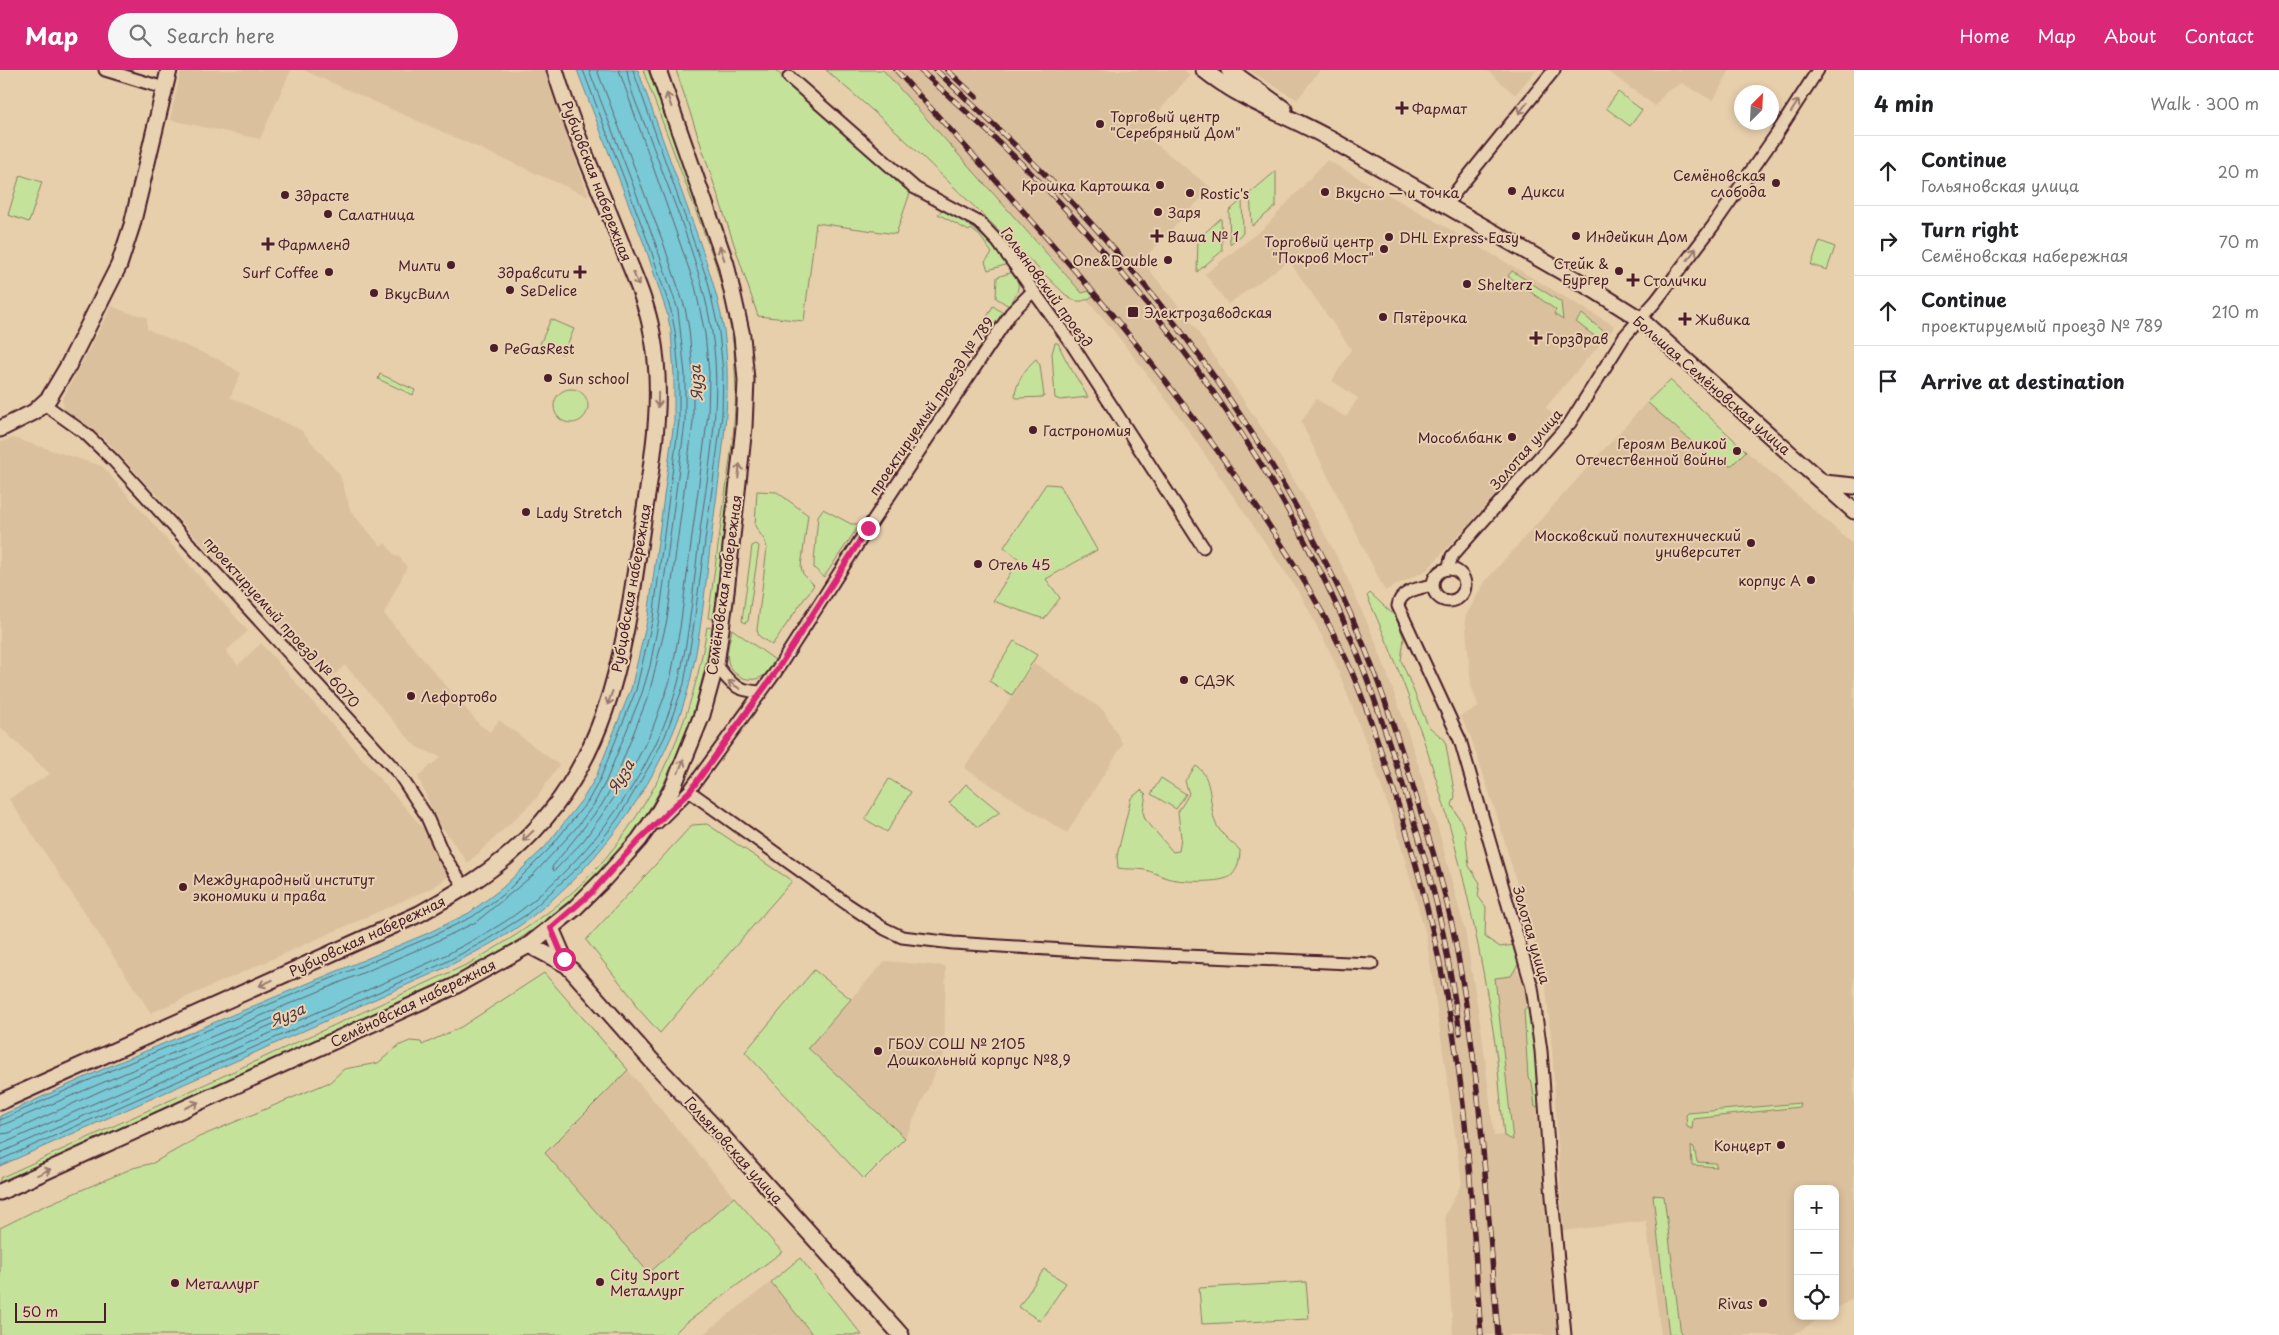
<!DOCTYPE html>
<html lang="en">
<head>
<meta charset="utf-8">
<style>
	body { margin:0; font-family:"Playpen Sans",sans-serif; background:#f6f6f6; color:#202124 }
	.controls { position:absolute; right:15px; bottom:15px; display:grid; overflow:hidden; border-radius:10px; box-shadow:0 2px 8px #0003 }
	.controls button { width:45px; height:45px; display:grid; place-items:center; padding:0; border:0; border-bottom:1px solid #e0e0e0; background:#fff; color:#202124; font:25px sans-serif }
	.compass { position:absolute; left:1734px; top:15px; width:45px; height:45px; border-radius:50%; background:#fff; box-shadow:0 2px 8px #0003; rotate:24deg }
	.scale { position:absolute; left:15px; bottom:12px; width:91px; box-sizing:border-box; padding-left:5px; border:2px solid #4a1f2b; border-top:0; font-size:14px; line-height:18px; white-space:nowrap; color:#4a1f2b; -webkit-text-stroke:4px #e9d2b2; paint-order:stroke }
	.stop { position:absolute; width:15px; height:15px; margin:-11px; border:4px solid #db2777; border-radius:50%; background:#fff }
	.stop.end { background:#db2777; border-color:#fff; box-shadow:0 1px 5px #0008 }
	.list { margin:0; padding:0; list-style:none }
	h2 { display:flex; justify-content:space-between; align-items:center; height:65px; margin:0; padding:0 20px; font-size:21px }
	h2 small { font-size:16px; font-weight:400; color:#757577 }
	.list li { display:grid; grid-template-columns:32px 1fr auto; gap:15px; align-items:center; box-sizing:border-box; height:70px; padding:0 20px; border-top:1px solid #e0e0e0 }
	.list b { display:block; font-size:19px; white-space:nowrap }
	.list p { margin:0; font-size:16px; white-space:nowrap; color:#757577 }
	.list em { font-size:16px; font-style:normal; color:#757577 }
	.icon { flex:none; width:28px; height:28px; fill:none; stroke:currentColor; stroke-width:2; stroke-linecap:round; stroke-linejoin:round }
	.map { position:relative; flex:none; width:1854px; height:1265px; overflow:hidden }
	header { display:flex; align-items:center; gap:30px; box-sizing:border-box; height:70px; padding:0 25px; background:#db2777; color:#fff }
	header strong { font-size:24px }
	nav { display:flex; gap:28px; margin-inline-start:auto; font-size:18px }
	.search { width:350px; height:45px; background:#f6f6f6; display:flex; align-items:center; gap:12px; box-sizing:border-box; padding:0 18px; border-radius:28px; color:#757577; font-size:19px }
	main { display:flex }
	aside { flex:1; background:#fff }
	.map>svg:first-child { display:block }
</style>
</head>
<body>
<header>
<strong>Map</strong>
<div class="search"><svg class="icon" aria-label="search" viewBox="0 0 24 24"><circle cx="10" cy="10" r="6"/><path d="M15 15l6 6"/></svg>Search here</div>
<nav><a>Home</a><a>Map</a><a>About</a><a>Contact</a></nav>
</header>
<main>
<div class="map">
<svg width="1854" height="1265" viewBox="0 0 1854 1265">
	<rect width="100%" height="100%" fill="#e7cfac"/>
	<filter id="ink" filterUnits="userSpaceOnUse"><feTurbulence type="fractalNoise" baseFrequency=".02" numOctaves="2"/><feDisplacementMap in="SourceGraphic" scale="10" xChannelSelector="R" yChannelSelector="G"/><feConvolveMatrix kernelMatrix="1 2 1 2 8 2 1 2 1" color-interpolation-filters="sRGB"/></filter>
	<g filter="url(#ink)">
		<path fill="#dbc09e" d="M181,0H291L260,69L170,50Z
			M303,0H545L589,127Z
			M872,0H1184L1190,5L1160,40L1146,66L1211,118L1142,191L1192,253L1268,367L1303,425L1341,494L1376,573L1407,659L1438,758L1465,861L1482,963L1494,1066L1504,1065L1493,962L1482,897L1514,894L1526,919L1557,1265H1453L1445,1145L1462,1113L1426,865L1397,762L1367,675L1334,590L1302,527L1177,344L1111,257L1047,186Z
			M1248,0H1320L1297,30Z
			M1487,0H1536L1515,25Z
			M1606,0H1730L1713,31L1682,13L1666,22L1655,36Z
			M1327,90L1437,152L1613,255V259L1546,337L1553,345L1508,395L1516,402L1427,500L1385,521L1301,352L1316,329L1346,347L1358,328L1332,311L1351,279L1289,191L1228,234L1205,204L1266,156Z
			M112,236L126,242L147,247V259L217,289L241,303L230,327L301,360L340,405L351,442L381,476L385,473L396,487L398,486L407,497L384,544L479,654L490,662L499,650L559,695L536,729L468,793L435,748L418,706L441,687L416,677L345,595L328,610L106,370L64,338L62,330Z
			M1670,310L1751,385L1854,475V1228L1835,1239V1119H1798V1246H1824L1793,1265H1661L1646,1151L1563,1161L1552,979L1545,909L1497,746L1470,665L1460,646L1479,637L1471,616L1465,547L1486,510L1647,332Z
			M13,368L102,396L248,561L226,581L238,595L261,573L424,759L451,805L434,817L151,943L9,729L50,704L0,657V372Z
			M1034,593L1103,640L1123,674L1067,763L964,698Z
			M885,891L946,896L944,984L905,1068L807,977Z
			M628,1000L734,1127L649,1203L545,1083Z
			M771,1212L813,1265H702Z"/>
		<path fill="#c5e29a" stroke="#888062" d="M643,0H648L719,189L739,277L738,367L714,549L708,548L733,368L736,322L734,278L726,233L715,192Z
			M676,0H775L911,120L896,164L816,153L804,251L758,246Z
			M826,0H883L1082,223L1089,221L1093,226C1083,232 1079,233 1069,228L896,61Z
			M1618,22L1642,40L1630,56L1606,38Z
			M1276,101V136L1252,156L1250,123Z
			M20,105L42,112L29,152L8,145Z
			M1242,130L1243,163L1230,174L1229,141Z
			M943,139C972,155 985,166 1006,192L1005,195L988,200L985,192L992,183L980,166L971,159L969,161L938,144Z
			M1221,148L1222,181L1197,202L1198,169Z
			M1820,171L1835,177L1827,200L1811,195Z
			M1512,201L1561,232L1563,250L1554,244L1556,240L1508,206Z
			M1013,202C1023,215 1017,224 1009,236L996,228L997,207Z
			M993,236L1003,243L986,270L976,260L986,249Z
			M1582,244L1607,264L1601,271L1576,252Z
			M551,249L574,259L563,284L540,274Z
			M1055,273H1058C1066,293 1078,309 1088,327L1060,330L1055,328L1052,283Z
			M1036,289L1040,295L1044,327L1017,328L1015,327C1015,314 1026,297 1036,289Z
			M380,304L415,320L413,325L378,309Z
			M1670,310L1746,381L1732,395H1722L1716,393L1647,332Z
			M554 336a17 17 0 1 1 34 0a17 17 0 1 1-34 0Z
			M1046,414L1060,415L1097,480L1046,509L1060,528L1044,549L993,531L1019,489L1004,477Z
			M757,421L777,422L808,445L801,497L803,504L814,515L772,575L759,566L757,560L767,478L765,471L755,456Z
			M823,439L851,454H860L824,507L814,498V492L818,446Z
			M756,474L759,476L748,551L745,553L742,551L752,476Z
			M1370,523L1396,547L1404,569L1401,590L1428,656L1445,670L1455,726L1452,735L1465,759L1469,796L1480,813L1478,826L1486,837L1485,867L1500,877L1514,875L1520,891L1511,906L1495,908L1513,1070L1504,1066C1500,1031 1499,995 1493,960C1470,811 1430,664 1367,526Z
			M707,557L712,558C698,659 653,762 573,829C542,855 508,877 474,898L0,1113V1108L468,894C512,869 561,838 596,799C657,731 694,647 707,557Z
			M732,559L775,590C772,596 769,602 763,606C751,614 731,607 728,591C726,582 730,569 732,559Z
			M1014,571L1037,585L1012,625L989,611Z
			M1196,696C1214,707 1208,736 1216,754C1221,764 1231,772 1240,780C1240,787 1238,799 1232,805C1224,814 1178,812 1167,808C1159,805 1153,802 1145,800C1136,798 1127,800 1118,798L1117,786L1131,728L1141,720L1146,724L1143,742L1145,749L1173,782L1179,781L1181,767L1178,742L1189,724L1185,711Z
			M1161,708L1186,724L1176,739L1151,724Z
			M889,709L911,722L887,762L865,749Z
			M966,714L1000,742L978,757L949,733Z
			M707,754L792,811L660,963L635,935L634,930L586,870L692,755Z
			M814,900L851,929L808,978L905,1068L864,1109L745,982Z
			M544,903L628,1000L545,1083L649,1203L734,1127L782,1182L682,1256L673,1265H0V1158L42,1137L133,1098L153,1093L199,1067L330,1012L344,999L378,993L398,976L410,971L421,972L422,975L461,957Z
			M1531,931L1540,996V1036L1535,1037L1532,1012L1528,1008L1524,940Z
			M1800,1033L1799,1037L1693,1049L1692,1059L1687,1057L1686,1045L1688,1043Z
			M1691,1076L1694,1077L1697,1092L1715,1093L1717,1097L1692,1095Z
			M1653,1125L1664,1126L1681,1265H1669Z
			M800,1188L862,1265H813L771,1212Z
			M1044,1199L1066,1213L1040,1251L1019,1237Z
			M1306,1212L1309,1249L1202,1254L1199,1218Z"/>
		<path fill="#7ac9d6" stroke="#678592" d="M577,0H638C654,45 670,90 686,134C701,176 717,218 724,261C733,326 721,390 713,454C706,507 702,563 689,616C666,704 601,793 530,848C505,868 475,882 447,897L0,1096V1046L110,996L426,864L469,843L501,819L546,776L584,727L596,707L631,619L648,547L674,351V305L671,261L667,243L646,179Z"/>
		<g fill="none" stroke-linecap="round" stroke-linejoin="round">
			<path stroke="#5d636f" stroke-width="1" d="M597,0L663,172L685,238L689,259L693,303V352L667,550L649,624L613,715L601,736L552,797L554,801L584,770L628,708L652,660L670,611L680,558L708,344L709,303L705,264L695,216L619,0
				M0,1050L112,1000L428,868L472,847L505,823L549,779L588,731L600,709L636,620L653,548L679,351V304L675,261L671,241L650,177L583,0
				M0,1056L431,874L476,852L533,805L576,758L594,734L606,711L642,623L650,596L659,549L685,353V304L678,240L656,175L589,0
				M0,1064L9,1063L118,1013L280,945L283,946L282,950L0,1075
				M0,1083L442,887C469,872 499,858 524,838C593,783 656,699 678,613C691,561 694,506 701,453C710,390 722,327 712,263C702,197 674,134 651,71C644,50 629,22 627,0
				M0,1090L444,893L485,871L526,845L577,798L595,779L619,747L653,690L665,666L684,614L693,560L722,345L723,302L719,262L708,212L633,0"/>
			<defs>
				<path id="street" d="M105,0L164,18
					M789,7L915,118L980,153L998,172L1071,273L1203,477
					M1445,135L1554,0
					M44,334L86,364L113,390L399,704L426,745L444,786L465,818
					M1448,499L1452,486L1570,353L1624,267L1656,231L1713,156L1776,65L1818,0
					M1433 515a16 16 0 1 1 32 0a16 16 0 1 1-32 0Z
					M1433,515C1421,518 1400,520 1398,536L1460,670L1532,917L1541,981L1551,1116L1565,1265
					M716,594C730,614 736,621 761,622
					M689,721L847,834L885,859L902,867L953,873L1095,882L1372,894
					M657,753L689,721L775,603L868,458L1011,243L1033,221"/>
				<path id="secondary" d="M1204,0C1242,31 1290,46 1332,70L1594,220L1640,249L1854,441
					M1229,0L1284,39
					M0,359L34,342L49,328L68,296L119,195L132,155L169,0
					M1824,413L1854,416
					M551,858L567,895L652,991L716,1059L901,1265
					M529,875L567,895
					M0,1032L419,844C451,826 482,808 510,784C611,697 624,580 642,457C652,392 665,329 652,263C647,234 634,205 623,178C600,119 573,60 555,0
					M0,1122L453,917L529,875L574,839L604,809L639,770L660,740L673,717L702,645L716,594L725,531L744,357L746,310L742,266L726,194L658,0"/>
			</defs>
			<use href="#street" stroke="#4a1f2b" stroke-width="15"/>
			<use href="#secondary" stroke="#4a1f2b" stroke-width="19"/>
			<use href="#street" stroke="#e9d2b2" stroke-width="11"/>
			<use href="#secondary" stroke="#e9d2b2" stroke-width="15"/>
			<defs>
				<path id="rail" d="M896,0C1014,130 1133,259 1234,404C1275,463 1315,523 1346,589C1365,630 1379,675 1393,718C1419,798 1439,880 1453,963C1470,1062 1473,1165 1481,1265
					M920,0C968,43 1016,86 1060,133C1182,265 1288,414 1356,580C1374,624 1388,670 1403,715C1418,765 1434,816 1444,868C1450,900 1455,931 1460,963
					M936,0C979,41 1023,81 1065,125C1170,236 1261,362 1329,499C1364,567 1389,640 1412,713C1427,763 1444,814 1454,865C1480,997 1487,1132 1498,1265
					M947,0L976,27"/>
			</defs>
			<use href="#rail" stroke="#4a1f2b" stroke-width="5.5"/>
			<use href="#rail" stroke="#e9d2b2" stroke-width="4" stroke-dasharray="11" stroke-linecap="butt"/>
		</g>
		<defs><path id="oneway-shaft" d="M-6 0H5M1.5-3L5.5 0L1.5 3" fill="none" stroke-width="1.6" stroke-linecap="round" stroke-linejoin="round" transform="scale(1.25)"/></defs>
		<g stroke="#9a786e">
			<use href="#oneway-shaft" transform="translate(669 30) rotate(-109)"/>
			<use href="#oneway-shaft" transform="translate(1795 36) rotate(-57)"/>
			<use href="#oneway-shaft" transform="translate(1523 38) rotate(129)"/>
			<use href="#oneway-shaft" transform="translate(722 183) rotate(-109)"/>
			<use href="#oneway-shaft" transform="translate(1692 184) rotate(-53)"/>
			<use href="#oneway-shaft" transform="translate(636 209) rotate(69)"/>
			<use href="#oneway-shaft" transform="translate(658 330) rotate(91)"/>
			<use href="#oneway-shaft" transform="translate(739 401) rotate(-84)"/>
			<use href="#oneway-shaft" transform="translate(734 615) rotate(-147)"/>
			<use href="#oneway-shaft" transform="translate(610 628) rotate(110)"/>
			<use href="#oneway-shaft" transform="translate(681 696) rotate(-68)"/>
			<use href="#oneway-shaft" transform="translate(528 766) rotate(136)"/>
			<use href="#oneway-shaft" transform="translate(266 913) rotate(156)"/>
			<use href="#oneway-shaft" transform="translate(192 1035) rotate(-24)"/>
			<use href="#oneway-shaft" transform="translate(44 1102) rotate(-24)"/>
		</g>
	</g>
	<g fill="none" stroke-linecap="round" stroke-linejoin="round" filter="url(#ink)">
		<path stroke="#db2777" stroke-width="6" d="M564,889L551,858L591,823L639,770L690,721L775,603L868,458"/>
	</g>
	<g fill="#4a1f2b" stroke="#e9d2b2" stroke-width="2">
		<path d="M1399.5 30.5h5v5h5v5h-5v5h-5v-5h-5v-5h5z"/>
		<circle cx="1100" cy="54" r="5"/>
		<circle cx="1776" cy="113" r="5"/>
		<circle cx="1160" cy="115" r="5"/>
		<circle cx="1512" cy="121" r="5"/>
		<circle cx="1325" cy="122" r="5"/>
		<circle cx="1190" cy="123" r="5"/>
		<circle cx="285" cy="125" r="5"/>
		<circle cx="1158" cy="142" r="5"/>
		<circle cx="328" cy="144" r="5"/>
		<path d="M1154.5 158.5h5v5h5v5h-5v5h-5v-5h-5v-5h5z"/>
		<circle cx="1576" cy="166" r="5"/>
		<circle cx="1389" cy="167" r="5"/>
		<path d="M265.5 166.5h5v5h5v5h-5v5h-5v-5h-5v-5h5z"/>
		<circle cx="1384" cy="179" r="5"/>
		<circle cx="1168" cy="190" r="5"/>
		<circle cx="451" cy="195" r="5"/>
		<circle cx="1619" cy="201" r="5"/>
		<circle cx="329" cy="202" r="5"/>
		<path d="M577.5 194.5h5v5h5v5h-5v5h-5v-5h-5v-5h5z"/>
		<path d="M1630.5 202.5h5v5h5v5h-5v5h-5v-5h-5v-5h5z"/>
		<circle cx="1467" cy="214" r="5"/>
		<circle cx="510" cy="220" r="5"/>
		<circle cx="374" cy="223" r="5"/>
		<rect x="1127" y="236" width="12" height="12" rx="2.5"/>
		<circle cx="1383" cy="247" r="5"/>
		<path d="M1682.5 241.5h5v5h5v5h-5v5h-5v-5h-5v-5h5z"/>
		<path d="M1533.5 260.5h5v5h5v5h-5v5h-5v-5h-5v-5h5z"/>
		<circle cx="494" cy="278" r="5"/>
		<circle cx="548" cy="308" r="5"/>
		<circle cx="1033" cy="360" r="5"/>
		<circle cx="1512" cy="367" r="5"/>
		<circle cx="1737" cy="381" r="5"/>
		<circle cx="526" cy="442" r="5"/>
		<circle cx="1751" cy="473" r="5"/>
		<circle cx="978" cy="494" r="5"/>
		<circle cx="1811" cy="510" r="5"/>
		<circle cx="1184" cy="610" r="5"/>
		<circle cx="411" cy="626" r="5"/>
		<circle cx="183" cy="817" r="5"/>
		<circle cx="878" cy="981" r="5"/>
		<circle cx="1781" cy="1075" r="5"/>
		<circle cx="600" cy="1212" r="5"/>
		<circle cx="175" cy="1213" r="5"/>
		<circle cx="1763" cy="1233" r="5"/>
	</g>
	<g text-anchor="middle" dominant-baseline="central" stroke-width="4" stroke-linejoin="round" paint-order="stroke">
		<g font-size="14" fill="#4a1f2b" stroke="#e9d2b2" text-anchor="start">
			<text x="1412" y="38">Фармат</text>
			<text x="1110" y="46">Торговый центр<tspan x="1110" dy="16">"Серебряный Дом"</tspan></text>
			<text x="1766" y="105" text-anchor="end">Семёновская<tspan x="1766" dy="16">слобода</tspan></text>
			<text x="1150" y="115" text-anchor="end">Крошка Картошка</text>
			<text x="1522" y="121">Дикси</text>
			<text x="1335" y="122">Вкусно — и точка</text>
			<text x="1200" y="123">Rostic's</text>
			<text x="295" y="125">Здрасте</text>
			<text x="1168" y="142">Заря</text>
			<text x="338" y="144">Салатница</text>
			<text x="1167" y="166">Ваша № 1</text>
			<text x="1586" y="166">Индейкин Дом</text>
			<text x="1399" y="167">DHL Express Easy</text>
			<text x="1374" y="171" text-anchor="end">Торговый центр<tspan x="1374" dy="16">"Покров Мост"</tspan></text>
			<text x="278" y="174">Фармленд</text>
			<text x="1158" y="190" text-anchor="end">One&amp;Double</text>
			<text x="1609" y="193" text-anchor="end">Стейк &amp;<tspan x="1609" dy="16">Бургер</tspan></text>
			<text x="441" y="195" text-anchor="end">Милти</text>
			<text x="319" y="202" text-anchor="end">Surf Coffee</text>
			<text x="570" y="202" text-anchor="end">Здравсити</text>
			<text x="1643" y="210">Столички</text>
			<text x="1477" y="214">Shelterz</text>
			<text x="520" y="220">SeDelice</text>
			<text x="384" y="223">ВкусВилл</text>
			<text x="1144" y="242">Электрозаводская</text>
			<text x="1393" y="247">Пятёрочка</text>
			<text x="1695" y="249">Живика</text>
			<text x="1546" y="268">Горздрав</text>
			<text x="504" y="278">PeGasRest</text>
			<text x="558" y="308">Sun school</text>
			<text x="1043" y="360">Гастрономия</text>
			<text x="1502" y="367" text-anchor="end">Мособлбанк</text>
			<text x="1727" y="373" text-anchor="end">Героям Великой<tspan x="1727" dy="16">Отечественной войны</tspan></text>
			<text x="536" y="442">Lady Stretch</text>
			<text x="1741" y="465" text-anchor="end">Московский политехнический<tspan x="1741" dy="16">университет</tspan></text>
			<text x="988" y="494">Отель 45</text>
			<text x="1801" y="510" text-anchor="end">корпус А</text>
			<text x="1194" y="610">СДЭК</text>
			<text x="421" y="626">Лефортово</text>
			<text x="193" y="809">Международный институт<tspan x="193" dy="16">экономики и права</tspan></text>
			<text x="888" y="973">ГБОУ СОШ № 2105<tspan x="888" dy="16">Дошкольный корпус №8,9</tspan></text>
			<text x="1771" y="1075" text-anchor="end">Концерт</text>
			<text x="610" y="1204">City Sport<tspan x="610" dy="16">Металлург</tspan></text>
			<text x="185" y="1213">Металлург</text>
			<text x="1753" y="1233" text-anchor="end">Rivas</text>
		</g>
		<g font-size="14" fill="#4a1f2b" stroke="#e9d2b2">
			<text transform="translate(597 111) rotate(69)">Рубцовская набережная</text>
			<text transform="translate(1047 217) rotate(54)">Гольяновский проезд</text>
			<text transform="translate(1712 315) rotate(41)">Большая Семёновская улица</text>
			<text transform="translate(931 336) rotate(-56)">проектируемый проезд № 789</text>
			<text transform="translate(1526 379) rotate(-49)">Золотая улица</text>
			<text transform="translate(724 515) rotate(-82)">Семёновская набережная</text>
			<text transform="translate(631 518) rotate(-80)">Рубцовская набережная</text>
			<text transform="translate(282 552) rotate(48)">проектируемый проезд № 6070</text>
			<text transform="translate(1532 865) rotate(74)">Золотая улица</text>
			<text transform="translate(367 866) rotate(-25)">Рубцовская набережная</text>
			<text transform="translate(413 933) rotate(-26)">Семёновская набережная</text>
			<text transform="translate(734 1080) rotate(48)">Гольяновская улица</text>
		</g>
		<g font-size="15" font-style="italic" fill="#513845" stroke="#e9d2b2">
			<text transform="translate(695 313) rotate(-94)">Яуза</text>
			<text transform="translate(620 706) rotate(-59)">Яуза</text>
			<text transform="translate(287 944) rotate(-23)">Яуза</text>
		</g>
	</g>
</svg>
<div class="controls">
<button>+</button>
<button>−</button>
<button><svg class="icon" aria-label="locate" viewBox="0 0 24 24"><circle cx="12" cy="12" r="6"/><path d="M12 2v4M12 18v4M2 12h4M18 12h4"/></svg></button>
</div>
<svg class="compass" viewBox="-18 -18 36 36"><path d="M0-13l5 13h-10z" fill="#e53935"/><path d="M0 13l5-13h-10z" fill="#757577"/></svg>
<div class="scale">50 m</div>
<div class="stop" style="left:564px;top:889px"></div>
<div class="stop end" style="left:868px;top:458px"></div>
</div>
<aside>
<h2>4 min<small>Walk · 300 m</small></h2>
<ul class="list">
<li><svg class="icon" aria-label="ahead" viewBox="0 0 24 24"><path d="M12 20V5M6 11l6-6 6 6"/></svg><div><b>Continue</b><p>Гольяновская улица</p></div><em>20 m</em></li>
<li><svg class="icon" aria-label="right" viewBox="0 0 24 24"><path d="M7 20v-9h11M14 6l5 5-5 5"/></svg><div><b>Turn right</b><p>Семёновская набережная</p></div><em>70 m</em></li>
<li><svg class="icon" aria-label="ahead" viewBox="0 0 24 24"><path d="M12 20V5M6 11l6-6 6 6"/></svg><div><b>Continue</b><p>проектируемый проезд № 789</p></div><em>210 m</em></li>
<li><svg class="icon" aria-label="arrive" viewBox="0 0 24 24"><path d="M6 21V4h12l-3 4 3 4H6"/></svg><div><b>Arrive at destination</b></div></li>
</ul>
</aside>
</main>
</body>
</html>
